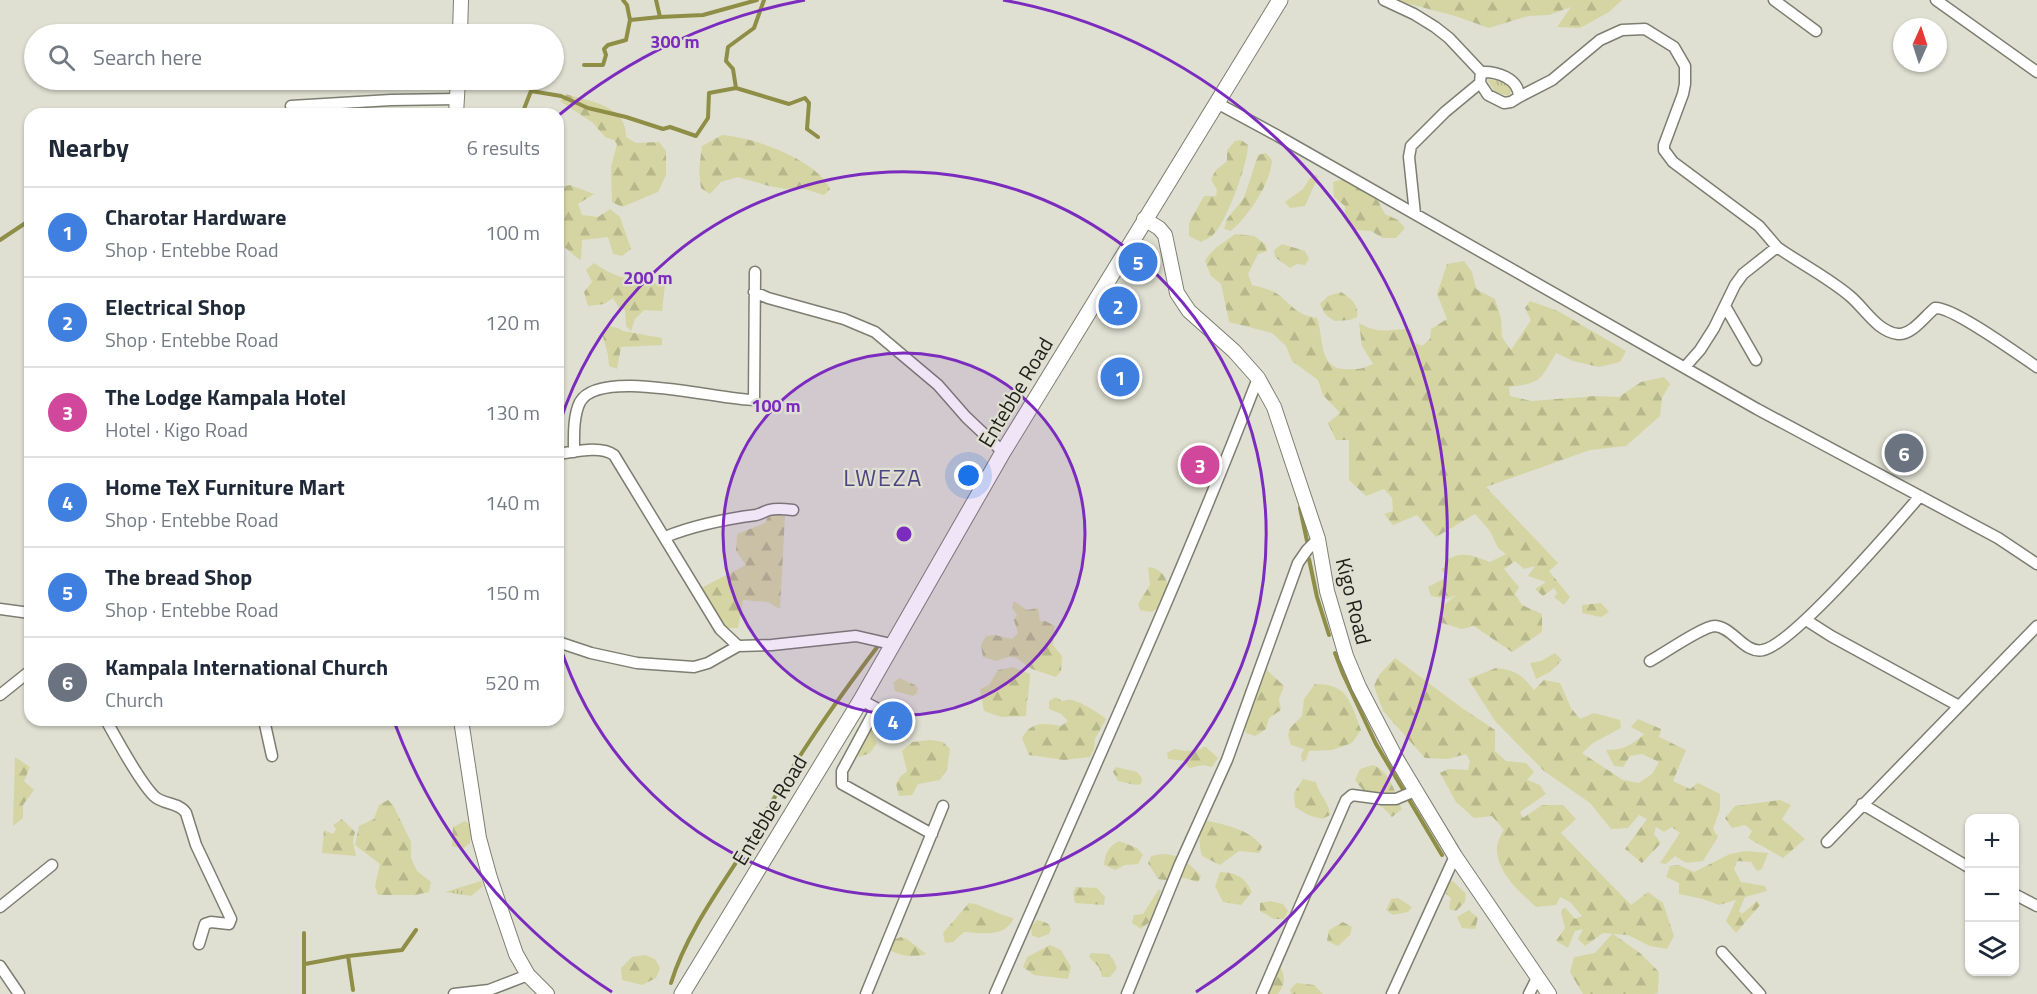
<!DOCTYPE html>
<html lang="en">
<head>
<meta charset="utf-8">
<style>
	body { margin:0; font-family:"Titillium Web",sans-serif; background:#f2f2f3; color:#1f2937 }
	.controls { position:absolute; right:18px; bottom:18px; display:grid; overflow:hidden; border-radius:12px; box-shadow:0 2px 4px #0004 }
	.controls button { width:54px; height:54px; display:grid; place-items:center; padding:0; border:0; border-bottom:2px solid #e0e1e3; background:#fff; color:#1f2937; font:30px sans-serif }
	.compass { position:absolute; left:1893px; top:18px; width:54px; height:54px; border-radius:50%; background:#fff; box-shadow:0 2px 4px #0004; rotate:3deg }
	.you { position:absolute; left:969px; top:476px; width:21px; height:21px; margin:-15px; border:4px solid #fff; border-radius:50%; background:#1a73e8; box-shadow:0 0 0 9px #1a73e833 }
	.badge { display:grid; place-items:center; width:39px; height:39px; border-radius:50%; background:#db2777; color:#fff; font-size:20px; font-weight:700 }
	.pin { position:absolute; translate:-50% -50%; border:3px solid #fff; box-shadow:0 2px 6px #0006 }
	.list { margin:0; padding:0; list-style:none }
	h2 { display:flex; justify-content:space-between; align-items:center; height:78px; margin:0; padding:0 24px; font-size:26px }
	h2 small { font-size:20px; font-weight:400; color:#747a83 }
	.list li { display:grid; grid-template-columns:39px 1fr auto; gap:18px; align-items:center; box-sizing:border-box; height:90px; padding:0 24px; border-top:2px solid #e0e1e3 }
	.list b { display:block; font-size:22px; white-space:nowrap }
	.list p { margin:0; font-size:20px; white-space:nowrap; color:#747a83 }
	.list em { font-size:20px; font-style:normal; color:#747a83 }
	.icon { flex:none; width:33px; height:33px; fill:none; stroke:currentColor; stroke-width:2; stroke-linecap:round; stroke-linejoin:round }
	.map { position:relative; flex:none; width:2037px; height:994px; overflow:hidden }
	.search { position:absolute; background:#fff; box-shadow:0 2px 4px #0004; left:24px; top:24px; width:540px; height:66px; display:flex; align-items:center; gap:15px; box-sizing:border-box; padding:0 21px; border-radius:33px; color:#747a83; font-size:22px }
	.panel { position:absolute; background:#fff; box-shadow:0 2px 4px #0004; left:24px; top:108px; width:540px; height:618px; border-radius:18px }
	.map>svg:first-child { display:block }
</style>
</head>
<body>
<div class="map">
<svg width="2037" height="994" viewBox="0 0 2037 994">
	<defs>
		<pattern id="grass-tufts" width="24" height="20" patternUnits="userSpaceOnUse" patternTransform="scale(1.5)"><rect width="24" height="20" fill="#d5d5a3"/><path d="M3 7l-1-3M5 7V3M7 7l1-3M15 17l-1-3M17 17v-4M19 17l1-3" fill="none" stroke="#b7b78c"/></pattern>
		<pattern id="forest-firs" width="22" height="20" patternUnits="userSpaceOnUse" patternTransform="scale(1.5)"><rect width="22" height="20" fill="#d5d5a3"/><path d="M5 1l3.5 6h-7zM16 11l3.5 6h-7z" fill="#b7b78c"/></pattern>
	</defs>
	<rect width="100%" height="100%" fill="#dfe0d1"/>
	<path fill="url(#grass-tufts)" d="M1487,79L1499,81L1509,86L1511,92L1509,96L1495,92Z
		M481,881L483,886L471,896L445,892Z"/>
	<path fill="url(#forest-firs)" d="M1395,0H1622L1609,12L1580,28L1557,27L1571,7L1549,15L1528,16L1489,28L1455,16Z
		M566,94C591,102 627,105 626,137L636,143L659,142L666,151V175L658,192L622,207L612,202L611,167L617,144L614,140L605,137L593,123L560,101Z
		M722,135C753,137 817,160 830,189L824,195L801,188L786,189L769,186L738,177L721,182L710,194L701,188L699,170L702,146Z
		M1241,140L1248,145C1248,163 1226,224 1213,235C1210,238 1204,240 1201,242L1189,236V223L1204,196H1216L1217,190L1211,179L1216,170L1227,161V150L1235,141Z
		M1266,153L1272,160C1270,185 1249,215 1231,231L1224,229L1227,219L1244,198L1258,155Z
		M1316,175L1318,177L1305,206L1290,208L1285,202L1303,189L1310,178Z
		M1344,179L1367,192L1378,201L1385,214L1398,220L1405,228L1396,238H1383L1371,231L1355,230L1345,220V206L1334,197L1333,182Z
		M570,185L594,194L578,204L582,215L598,217L610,209L620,217L631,249L622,256L613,254L608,237L582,240L581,260C572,256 568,247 558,244V187Z
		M1235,234L1254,236L1265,244L1267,251L1258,254L1248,274L1252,285C1259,287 1269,289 1276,293C1292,304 1295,315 1317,318C1324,336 1318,368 1344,369C1356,370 1362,369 1373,364L1362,346L1359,323C1380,335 1388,329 1411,329L1414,342L1422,346L1430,339L1431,329L1447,319L1437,294L1447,264L1464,261L1472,272L1476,289L1495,299L1501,318L1502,337L1511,350L1531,320L1525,308L1530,301L1558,311L1626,351L1620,362L1599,367L1573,361L1556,353C1540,380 1542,383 1509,387L1510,396L1531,401L1596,396L1619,397L1641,382L1664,377L1670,384L1662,398L1660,416L1626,446L1590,450L1486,487L1558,563L1549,571L1570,597L1564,605L1554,597L1557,593L1554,588L1543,596L1535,589L1546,582L1528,576L1535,566L1524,569L1515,561L1504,569L1519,587L1515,594L1522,605L1542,614V632L1512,652L1474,626L1462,629L1439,622L1445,604L1456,595L1447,599L1431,596L1428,587L1447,577L1441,569L1447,566L1445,561C1462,550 1473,556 1490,562L1506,554L1498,548L1490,531L1475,514L1436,537L1417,515L1393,525L1384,514L1393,511L1392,498L1384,489L1366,496L1349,480V440H1336L1328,423L1340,413L1323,395L1318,380L1292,361L1286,346L1272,333L1229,322L1221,284L1211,276L1205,261C1210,250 1225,242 1235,234Z
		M1282,244L1305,251L1309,259L1305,265L1297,264L1290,268L1275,257L1274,250Z
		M594,263C618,280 637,281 665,285L662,311L644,310L635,319L631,331L626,326L625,310L619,308L613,298L604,304L588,306L584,292L592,282L586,270Z
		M1341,292C1351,299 1359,304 1357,317L1350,320L1334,321L1325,314L1320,304L1328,296Z
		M609,326L618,328L623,331L662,338V345L621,347L617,369L609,366L608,355L602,333Z
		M769,514H779L785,516L780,609L768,602L743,600L738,628H727L701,588L746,565L736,551L737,534L765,523Z
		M1148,567C1166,569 1168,583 1170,599L1152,612L1140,610L1138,604L1150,585Z
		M1014,601L1027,610L1038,608L1040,621H1045L1055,626L1053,645L1062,656L1061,671L1056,677C1048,674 1039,672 1032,669C1016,660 1018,652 997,661L983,657L981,645L986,636L995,635L1012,639L1018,633L1014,620L1017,615L1012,608Z
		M1601,603L1609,612L1601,617L1582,613V605Z
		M1555,653L1562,660L1550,672L1536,679L1530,663L1541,661Z
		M1395,658L1462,708L1495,730V751L1506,761L1526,763L1534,772L1527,780L1540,785L1546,794L1520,812L1523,818L1542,805H1563L1576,819L1561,833L1631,905L1648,892L1663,903L1674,936L1667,949L1650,946L1628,935L1613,934L1640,953L1659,972L1658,992L1655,994H1583L1570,972L1574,957L1595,953L1612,934L1603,933L1585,946L1578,939L1583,929L1575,931L1568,948L1556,941L1565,928L1561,912L1565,907L1575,919L1582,916L1570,902L1560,897L1556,905L1536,907C1519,891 1497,873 1497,848C1497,842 1501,835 1504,830L1492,816L1474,818L1456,802L1440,773L1448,769L1468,770L1470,761L1466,754L1448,759L1425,758L1383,711L1374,686L1379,675Z
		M1266,666L1268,671L1284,686L1279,699L1281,710L1269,718L1266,729L1255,736L1246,733L1241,703L1245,689L1262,682L1252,674L1254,667Z
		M1013,667L1030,674C1030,688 1026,701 1026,716L1001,717L984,711L980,689L989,685L998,670Z
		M1496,668C1516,670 1522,675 1534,690L1544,680L1560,683L1571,708L1580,719L1594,713L1620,720L1621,728L1593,743L1582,753L1623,780L1639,783L1652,774L1659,762L1642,754L1630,756L1623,767L1614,766L1606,750C1623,750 1631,746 1644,734L1631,727L1638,719L1661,729L1659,737L1686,750L1673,781L1690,789L1698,783L1720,794V809L1713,829L1718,837L1703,861L1686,863L1675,856L1666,864L1660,863L1680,833L1672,827L1664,832L1656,827L1654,834L1661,843L1642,863L1625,849L1647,819L1639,815L1628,828L1611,829L1590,803L1544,771L1495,721L1468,679Z
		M899,678L915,685L918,688L917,693L913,696L895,691L893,683Z
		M1315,684C1349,684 1350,702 1361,730L1352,743L1332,750L1309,751L1306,760L1302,762L1301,755L1304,749L1291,745L1288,735L1290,728L1302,716L1304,699Z
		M1056,697L1062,701C1066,701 1069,699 1072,700C1079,701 1101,714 1106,719L1095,739L1094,749L1090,757L1064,760L1029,755L1022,738C1031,721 1044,723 1061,726L1068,721L1061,714L1049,709V701Z
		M870,725L873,728V736L877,743L870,753L859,757L852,742L857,729Z
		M931,740L943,742L950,749L947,769L940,780L918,784L912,795L899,796L896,784L900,777L907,771L902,751L912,742Z
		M1203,747H1206L1218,758L1212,767L1203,765L1189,768L1184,761L1168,759L1167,753L1174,749L1186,751L1201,749Z
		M15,757L30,767L24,781L34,790L23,805V818L13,826Z
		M1373,765C1390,771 1395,793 1402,809L1392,817C1380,803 1365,795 1355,780L1360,769Z
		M1116,767L1137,772L1142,778L1141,784L1136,785L1118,781L1113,772Z
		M1303,779L1316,782C1319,796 1329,801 1330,815L1322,819L1308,815L1295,807L1294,793Z
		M388,800L393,805L411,842V858L417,871L431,882L429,892L415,895H378L375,886L380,864L355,845L359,826L374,819L379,805Z
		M1780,800L1791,805L1782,819L1805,839L1783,858L1748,838L1752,831L1745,825L1732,828L1725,818L1735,806Z
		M342,819L355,832L353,841L356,856L322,853L324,830L333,834L336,829L333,825Z
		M465,821L472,827L470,842L463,849L452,846L453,827Z
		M1207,821C1225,824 1253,831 1262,847L1259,853L1239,851L1220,865L1202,856C1198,839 1198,836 1207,821Z
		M1119,841L1137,848L1143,855L1138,864L1125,865L1115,870L1104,865C1105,853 1109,846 1119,841Z
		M1746,851L1768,853L1762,869L1757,871L1751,862L1737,861L1734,869L1741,882L1765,886L1767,891L1745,897L1739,911L1742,914L1757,901L1760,905L1736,933L1726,921L1736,900L1719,905L1703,899L1679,894V883L1666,877L1670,866L1679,865L1694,872L1730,854Z
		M1162,854C1180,854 1189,863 1201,876L1198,882L1184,878L1165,880L1158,879L1148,863L1151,856Z
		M1220,872C1237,873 1244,876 1252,892L1241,905L1223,902L1215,886Z
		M1449,881H1453L1466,894L1465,902L1456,911L1449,909L1451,898L1446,894L1447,882Z
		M1076,887L1097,888L1105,897L1104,905L1075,903L1073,893Z
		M1159,889L1161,891L1153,919L1141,929L1132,923L1134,915L1143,914Z
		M1398,898L1412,907L1408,912L1393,915L1386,910L1391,899Z
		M1270,901L1283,904L1288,911L1284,919H1274L1260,911V903Z
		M969,903C981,904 999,915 1013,918C1006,938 981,933 964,932L953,942L945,943L943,933Z
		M1469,910L1478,918L1475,929L1462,928L1457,917Z
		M1037,920C1044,922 1049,922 1051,929L1049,934L1038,938L1032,935L1031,927Z
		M1343,922L1352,927L1350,935L1338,946L1327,941L1329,930Z
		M901,937L907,939L926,954C915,958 899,956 890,950V941Z
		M1050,945L1061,950L1071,967L1068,979L1034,975L1023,967L1027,957Z
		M1091,953L1108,954L1113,959L1117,968L1110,977H1102L1099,967L1089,957Z
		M645,955L655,959L660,968L656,978L642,985L622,980L621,968L632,957Z
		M1280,967C1286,977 1285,985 1278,994H1263L1269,968Z
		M1296,983L1314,985L1323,994H1291L1290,990Z"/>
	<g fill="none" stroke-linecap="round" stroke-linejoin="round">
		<path stroke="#8f8e47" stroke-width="4" d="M623,0L627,5L630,20L660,17
			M656,0L660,17L703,15L757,0
			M584,65H603L606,55L604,49L608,45L626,40L630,20
			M736,88L789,104L805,98L809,103L807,129L818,137
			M522,114L531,91L561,96L588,108L626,117L663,129L670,127L696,136L708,118L709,93L736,88L733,69L726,61L728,47L754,28L764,0
			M0,240L30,220
			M1300,508L1307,541
			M1309,559L1317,597L1329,635
			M1335,653L1343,674L1376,744L1442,855
			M758,827C792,763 834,704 878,646
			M304,933V994
			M348,956L353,990
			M305,964L348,956L402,950L416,930
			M671,983C687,931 723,884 752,838"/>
		<defs>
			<path id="street" d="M1384,0L1414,14L1435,27L1449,38L1481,72L1480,83L1488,95L1504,103L1511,102L1519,97C1519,78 1496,71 1481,72
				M1774,0L1816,31
				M1936,0L2037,72
				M1519,97L1552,80L1600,40L1622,30L1645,29L1674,47L1685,66V84L1683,94L1664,145V150L1673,162L1759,226L1777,247
				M1217,103L1278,136L1757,409L1998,538L2037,564
				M291,106L391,100L457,99
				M1415,214L1409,157L1411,146L1445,112L1480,83
				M754,292L768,298L844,319L875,332L938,385L966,417L1003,452
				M1725,306L1756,360
				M1685,367L1700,350L1714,328L1735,285L1743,274L1777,247C1801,264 1829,278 1851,297C1865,309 1878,332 1898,334C1912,335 1925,316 1935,308C1952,306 2019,355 2037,367
				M574,452C574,436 573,416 580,402C599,367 719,400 754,400L755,272
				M558,454C574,452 600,445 614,455L720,629L738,646
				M665,537C695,525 725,519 756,515C761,514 765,511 769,510C777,508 785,509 793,510
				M0,609L30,613
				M1806,620L1831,636L1959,706
				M558,642L591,653L637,663L694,667L708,663L738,646L772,645L856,636L891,644
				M1650,661C1663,654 1703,626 1715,626C1733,627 1744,654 1763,650C1792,645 1896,524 1920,496
				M0,695L30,671
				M861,700L876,708L842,771V784L932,834
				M106,720C117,740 139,781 154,796C163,805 179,802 186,813L196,845L231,919L229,924L211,922L205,924L199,944
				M264,720L272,756
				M1862,804L1970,868
				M1827,842L2037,626
				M2014,894L2037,906
				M0,907L52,865
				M1722,952L1760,994
				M0,966L19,994
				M454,994L489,990L528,975
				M866,994L943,806
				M995,994C1084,789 1178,586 1258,378
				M1127,994L1180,864L1227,760L1298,563L1307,550L1318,539
				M1262,994L1346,800L1352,795L1382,799H1396L1415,791
				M1392,994L1455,856
				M1529,994L1537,978"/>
			<path id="secondary" d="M460,34L461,0
				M456,114L458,80
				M1144,219L1159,228L1165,235L1177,293L1189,311L1234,351L1258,378L1274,407L1318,539L1327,591L1346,656L1359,687L1396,758L1455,856L1549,994
				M461,720L479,838L490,878L516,954L528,975L547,994"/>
			<path id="primary" d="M682,994L861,700L1003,452L1280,0"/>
		</defs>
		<use href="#street" stroke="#7d7e71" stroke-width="13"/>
		<use href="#secondary" stroke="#7d7e71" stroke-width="16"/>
		<use href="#primary" stroke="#7d7e71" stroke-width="17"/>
		<use href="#street" stroke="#fff" stroke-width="10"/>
		<use href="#secondary" stroke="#fff" stroke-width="14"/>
		<use href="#primary" stroke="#fff" stroke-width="15"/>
	</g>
	<circle cx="904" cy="534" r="181" fill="#7b2cbf" fill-opacity=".12"/>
	<g fill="none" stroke="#7b2cbf" stroke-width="3">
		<circle cx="904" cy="534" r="181"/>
		<path d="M559 425A362 362 0 1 1 559 643"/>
		<path d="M612 992A543 543 0 0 1 395 724M559 115A543 543 0 0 1 805 0M1003 0A543 543 0 0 1 1196 992"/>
	</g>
	<g text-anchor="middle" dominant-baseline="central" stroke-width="4.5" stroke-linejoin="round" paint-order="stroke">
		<g font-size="21" fill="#22221c" stroke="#dfe0d1">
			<text transform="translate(1015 392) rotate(-59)">Entebbe Road</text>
			<text transform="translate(1354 601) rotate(76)">Kigo Road</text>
			<text transform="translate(769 810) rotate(-59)">Entebbe Road</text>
		</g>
		<g font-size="24" letter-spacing="1.5" fill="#4e4583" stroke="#dfe0d1">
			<text x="883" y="477">LWEZA</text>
		</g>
	</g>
	<circle cx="904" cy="534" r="9" fill="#7b2cbf" stroke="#dfe0d1" stroke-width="3"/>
	<g font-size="18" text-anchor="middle" font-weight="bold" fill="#7b2cbf" stroke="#dfe0d1" stroke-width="4.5" stroke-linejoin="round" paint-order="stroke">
		<text x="675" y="48">300 m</text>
		<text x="648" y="284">200 m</text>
		<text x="776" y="412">100 m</text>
	</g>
</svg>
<div class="controls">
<button>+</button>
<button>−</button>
<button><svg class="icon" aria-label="layers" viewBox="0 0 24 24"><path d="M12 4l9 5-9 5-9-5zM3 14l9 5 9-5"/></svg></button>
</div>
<svg class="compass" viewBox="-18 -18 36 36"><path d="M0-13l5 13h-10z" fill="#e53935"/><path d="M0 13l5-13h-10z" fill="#747a83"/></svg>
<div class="you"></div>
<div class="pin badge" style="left:1120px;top:377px;background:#3f7fe0">1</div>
<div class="pin badge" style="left:1118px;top:306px;background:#3f7fe0">2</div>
<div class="pin badge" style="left:1200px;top:465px;background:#d1479c">3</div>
<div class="pin badge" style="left:893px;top:721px;background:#3f7fe0">4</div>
<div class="pin badge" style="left:1138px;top:262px;background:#3f7fe0">5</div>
<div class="pin badge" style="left:1904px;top:453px;background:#6b7280">6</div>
<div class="search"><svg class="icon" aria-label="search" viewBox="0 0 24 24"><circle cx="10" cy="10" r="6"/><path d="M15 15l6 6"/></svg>Search here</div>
<section class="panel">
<h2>Nearby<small>6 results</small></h2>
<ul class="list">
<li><span class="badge" style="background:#3f7fe0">1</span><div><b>Charotar Hardware</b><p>Shop · Entebbe Road</p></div><em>100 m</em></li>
<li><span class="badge" style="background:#3f7fe0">2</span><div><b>Electrical Shop</b><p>Shop · Entebbe Road</p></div><em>120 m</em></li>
<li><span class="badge" style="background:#d1479c">3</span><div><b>The Lodge Kampala Hotel</b><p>Hotel · Kigo Road</p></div><em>130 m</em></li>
<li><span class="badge" style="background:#3f7fe0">4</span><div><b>Home TeX Furniture Mart</b><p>Shop · Entebbe Road</p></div><em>140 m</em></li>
<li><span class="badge" style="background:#3f7fe0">5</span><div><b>The bread Shop</b><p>Shop · Entebbe Road</p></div><em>150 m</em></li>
<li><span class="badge" style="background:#6b7280">6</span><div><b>Kampala International Church</b><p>Church</p></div><em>520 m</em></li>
</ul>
</section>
</div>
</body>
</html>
